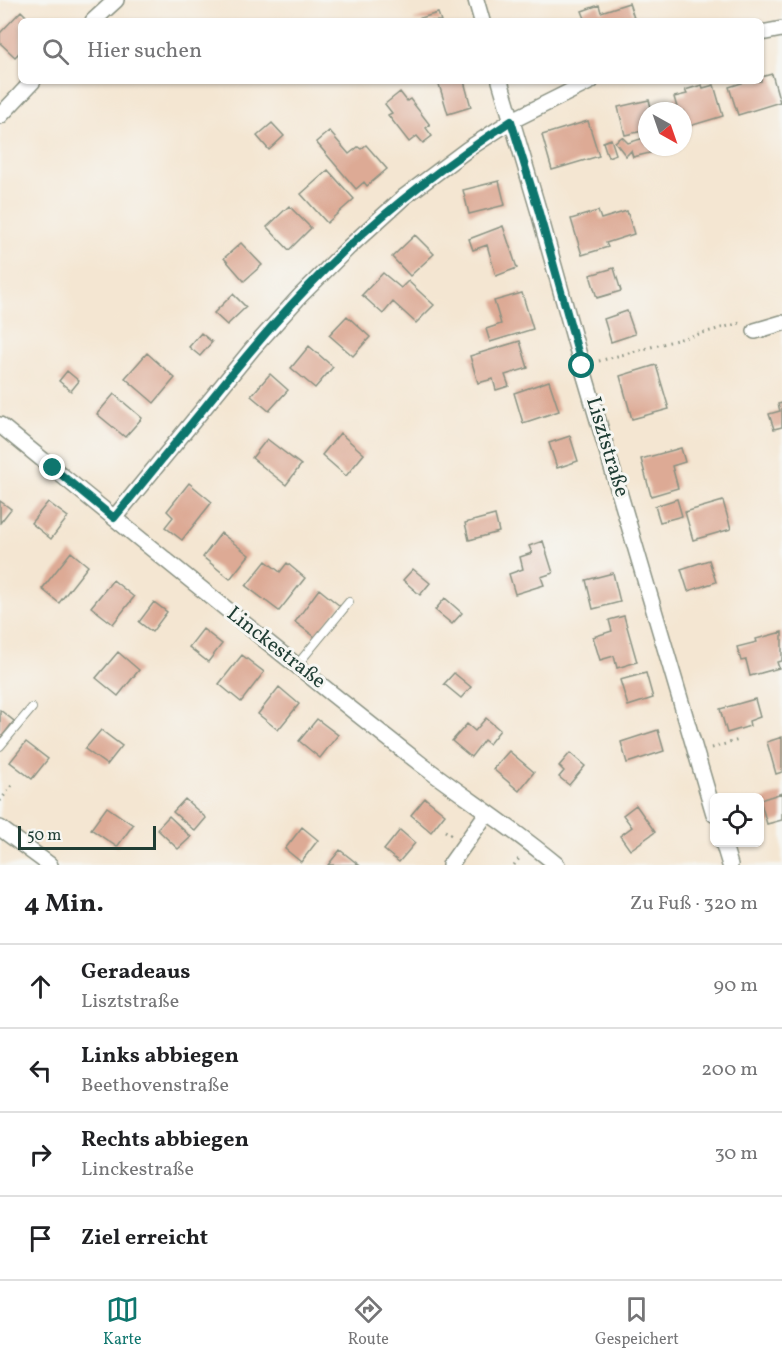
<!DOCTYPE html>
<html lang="de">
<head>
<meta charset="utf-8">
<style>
	body { margin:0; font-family:Vollkorn,serif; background:#f6f6f6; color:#202124 }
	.controls { position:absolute; right:18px; bottom:18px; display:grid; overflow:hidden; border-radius:9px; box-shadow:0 2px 4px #0004 }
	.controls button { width:54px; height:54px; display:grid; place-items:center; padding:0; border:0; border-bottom:2px solid #e0e0e0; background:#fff; color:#202124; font:30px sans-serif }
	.compass { position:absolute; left:638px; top:102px; width:54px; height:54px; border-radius:50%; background:#fff; box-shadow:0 2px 4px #0004; rotate:140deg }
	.scale { position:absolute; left:18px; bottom:15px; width:138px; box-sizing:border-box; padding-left:6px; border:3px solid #1f3d34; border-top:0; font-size:16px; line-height:21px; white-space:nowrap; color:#1f3d34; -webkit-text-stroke:4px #f6f6f2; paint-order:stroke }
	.stop { position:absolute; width:18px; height:18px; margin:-14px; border:4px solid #0f766e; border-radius:50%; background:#fff }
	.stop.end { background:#0f766e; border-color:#fff; box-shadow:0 2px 6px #0008 }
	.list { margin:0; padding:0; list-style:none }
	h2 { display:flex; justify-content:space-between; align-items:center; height:78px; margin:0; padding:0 24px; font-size:26px }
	h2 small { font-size:20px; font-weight:400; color:#757577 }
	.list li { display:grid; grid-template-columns:39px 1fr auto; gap:18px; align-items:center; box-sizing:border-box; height:84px; padding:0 24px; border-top:2px solid #e0e0e0 }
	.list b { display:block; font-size:22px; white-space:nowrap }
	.list p { margin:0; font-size:20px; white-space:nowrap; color:#757577 }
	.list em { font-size:20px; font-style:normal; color:#757577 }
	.icon { flex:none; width:33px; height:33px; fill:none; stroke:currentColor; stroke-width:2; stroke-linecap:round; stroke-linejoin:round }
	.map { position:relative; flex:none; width:782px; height:865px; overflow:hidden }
	.search { position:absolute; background:#fff; box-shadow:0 2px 4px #0004; left:18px; right:18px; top:18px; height:66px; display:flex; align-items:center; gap:15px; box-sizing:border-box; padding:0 21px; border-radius:9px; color:#757577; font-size:22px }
	.sheet { height:414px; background:#fff }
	nav { display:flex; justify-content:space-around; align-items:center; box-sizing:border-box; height:84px; border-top:2px solid #e0e0e0; background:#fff; font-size:16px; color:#757577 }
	nav a { display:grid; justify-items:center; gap:3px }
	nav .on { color:#0f766e }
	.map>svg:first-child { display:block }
</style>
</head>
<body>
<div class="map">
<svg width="782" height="865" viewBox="0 0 782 865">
	<rect width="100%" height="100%" fill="#f6f6f2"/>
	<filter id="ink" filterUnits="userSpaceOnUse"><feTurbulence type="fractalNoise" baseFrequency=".0167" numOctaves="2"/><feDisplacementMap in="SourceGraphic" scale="12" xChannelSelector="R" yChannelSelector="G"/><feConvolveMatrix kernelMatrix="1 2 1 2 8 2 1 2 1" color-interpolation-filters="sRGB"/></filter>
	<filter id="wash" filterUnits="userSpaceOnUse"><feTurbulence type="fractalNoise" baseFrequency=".008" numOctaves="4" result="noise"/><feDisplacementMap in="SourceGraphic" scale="24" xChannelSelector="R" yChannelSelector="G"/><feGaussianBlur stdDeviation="1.35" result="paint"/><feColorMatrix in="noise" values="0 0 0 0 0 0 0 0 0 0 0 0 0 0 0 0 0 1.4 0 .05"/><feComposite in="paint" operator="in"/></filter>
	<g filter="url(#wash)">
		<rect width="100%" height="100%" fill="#f4e6d2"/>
		<g id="blocks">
			<path fill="#ddaa95" d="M629,3L635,21H586L582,11L599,5L601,12Z
				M21,11L31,21H21V51L15,57L0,43V33Z
				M438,13L441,21H414V20Z
				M772,74L780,102L738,115L729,87L748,81H761V77Z
				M438,81H464L471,107L448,114Z
				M702,85L703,88L714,85L723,116L683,128V111H678L674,97L687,94L685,90Z
				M400,92L407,101L410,99L430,125L426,128L432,136L423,143L417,136L409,142L388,115L392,113L385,104Z
				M649,100L652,111H647V130L625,135L618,107Z
				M588,121L599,156L552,170L542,135Z
				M272,123L284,136L269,150L257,136Z
				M329,131L349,154L358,147L361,149L366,145L387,169L367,186L364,182L356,189L316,142Z
				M622,137L628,143L647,137V147H657L658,151L633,157L631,151L626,156L615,142Z
				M611,139L616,154L608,157L603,142Z
				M328,170L354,199L327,223L301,194Z
				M499,181L505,205L469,214L463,190Z
				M289,206L311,228L289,250L267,227Z
				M598,211L601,219L627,211L634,234L606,243L608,247L582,255L571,219Z
				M503,226L517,268L496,276L487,245L473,250L469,239Z
				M415,235L434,254L410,276L392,257Z
				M241,243L262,265L244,281L224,258Z
				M614,268L621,291L597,298L590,275Z
				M383,273L401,288L408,281L434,305L416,323L393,302L383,314L362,295Z
				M522,293L533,329L490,342L486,329L501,324L494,301Z
				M233,294L246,307L227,325L214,313Z
				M627,311L635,334L611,342L604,319Z
				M347,316L370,337L353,356L329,335Z
				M201,333L212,342L200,356L189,347Z
				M520,341L528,368L505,375L509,386L496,390L493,379L478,383L470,356Z
				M309,346L333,367L315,388L291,368Z
				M147,353L175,378L154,403L125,378Z
				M656,365L669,409L632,419L620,376Z
				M67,371L79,381L71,391L59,381Z
				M270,374L288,390L269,411L251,396Z
				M549,381L559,411L523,423L514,393Z
				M114,394L142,418L125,437L97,414Z
				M782,403V427L774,429L769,414L780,411L778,404Z
				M340,433L364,454L346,476L322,455Z
				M570,436L578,461L557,468L549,443Z
				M267,439L301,465L286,485L252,458Z
				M681,448L685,462L672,466L678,488L651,496L641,459Z
				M189,483L212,502L182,540L165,527L173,517L167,511Z
				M677,499L682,516L660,522L655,506Z
				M0,501L11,509L0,523Z
				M723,501L731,529L693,540L685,512Z
				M48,502L68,517L51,539L31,523Z
				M495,515L499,532L469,540L465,523Z
				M221,533L249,555L230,579L203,557Z
				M543,541L553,573L541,577L544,585L515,594L509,574L523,569L520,557L532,553L529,546Z
				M71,552L88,566L59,603L42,589Z
				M709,560L716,582L688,591L681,569Z
				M266,561L280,572L287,563L305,578L279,611L246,586Z
				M413,569L430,583L420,595L403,580Z
				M613,573L620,602L593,609L586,580Z
				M113,580L134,597L113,624L91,607Z
				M319,589L340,606L315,637L295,622Z
				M445,598L462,613L452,624L435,610Z
				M154,602L167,612L152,632L139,622Z
				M624,616L637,662L617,668L614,656L600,660L593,637L612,631L609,620Z
				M203,629L222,644L208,662L189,647Z
				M782,632V661L777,662L779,668L750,676L746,660L741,661L737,647L757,642L756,639Z
				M118,652L139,670L118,696L96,678Z
				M242,655L264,672L241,702L219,684Z
				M454,673L471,687L461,698L444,684Z
				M646,673L653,698L628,706L620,680Z
				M279,687L299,704L278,730L258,714Z
				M755,699L760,717L749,721L750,726L727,733L720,709Z
				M0,710L14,721L0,739Z
				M486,718L500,730L489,744L484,740L471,757L452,741L467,724L475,731Z
				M317,719L338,735L320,758L299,741Z
				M101,730L122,746L107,765L85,749Z
				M658,730L664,751L627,763L621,742Z
				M782,737V772L776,774L767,742Z
				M26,742L48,759L32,779L10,762Z
				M509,751L534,772L519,791L493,769Z
				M570,753L585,766L569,785L559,777L564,771L559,766Z
				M782,793V820L767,824L760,800Z
				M425,798L445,814L431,832L411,815Z
				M185,799L206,818L195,831L173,812Z
				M636,805L655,832L630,850L620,836L632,827L623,815Z
				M107,807L133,825L117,847L91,829Z
				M169,816L191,837L178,849L157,829Z
				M302,827L318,840L301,862L285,849Z
				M400,830L415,843L399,862L384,850Z
				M340,850L359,865H328Z"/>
		</g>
	</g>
	<g filter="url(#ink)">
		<use href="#blocks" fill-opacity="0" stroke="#8a9283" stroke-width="1.5"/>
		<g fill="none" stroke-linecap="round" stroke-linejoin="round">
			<defs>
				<path id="lane" d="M297,665L349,602
					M0,746L32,708"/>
				<path id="street" d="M476,0L482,21
					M93,21L116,0
					M761,33L782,29
					M500,81L538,209L582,366L714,814
					M0,116L33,81
					M755,331L782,323
					M0,425C140,539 280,654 422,765C467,799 514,829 557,865
					M114,518L253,348L300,296L349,247L404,197L468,149L511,121L591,81
					M0,828L50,865
					M723,842L730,865
					M450,865L487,813"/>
			</defs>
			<use href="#lane" stroke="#8a9283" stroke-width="10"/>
			<use href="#street" stroke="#8a9283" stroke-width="18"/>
			<path stroke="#8a9283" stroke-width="3" stroke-dasharray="1.5 4.5" stroke-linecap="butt" d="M599,361L740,323
				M712,748L739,740
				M0,801L13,784
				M445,831L451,835
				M514,865L521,856"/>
			<use href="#lane" stroke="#fff" stroke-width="8"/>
			<use href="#street" stroke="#fff" stroke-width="15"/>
		</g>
	</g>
	<g fill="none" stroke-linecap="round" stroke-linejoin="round" filter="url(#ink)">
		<path stroke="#0f766e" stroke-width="8" d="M53,468L114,518C144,481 174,445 204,408C248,353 294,298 346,249C397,201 453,159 511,121L538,209L582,366"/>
	</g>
	<g text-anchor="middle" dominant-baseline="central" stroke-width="6" stroke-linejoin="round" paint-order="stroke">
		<g font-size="21" fill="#1f3d34" stroke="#f6f6f2">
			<text transform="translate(607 447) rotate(73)">Lisztstraße</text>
			<text transform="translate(276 648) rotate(38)">Linckestraße</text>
		</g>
	</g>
</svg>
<div class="controls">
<button><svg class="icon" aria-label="locate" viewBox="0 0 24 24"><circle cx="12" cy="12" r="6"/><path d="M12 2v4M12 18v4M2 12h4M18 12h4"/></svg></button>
</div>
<svg class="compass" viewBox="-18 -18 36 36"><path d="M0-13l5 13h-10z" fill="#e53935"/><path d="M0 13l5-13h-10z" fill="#757577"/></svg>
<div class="scale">50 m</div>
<div class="stop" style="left:582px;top:366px"></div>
<div class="stop end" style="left:53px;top:468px"></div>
<div class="search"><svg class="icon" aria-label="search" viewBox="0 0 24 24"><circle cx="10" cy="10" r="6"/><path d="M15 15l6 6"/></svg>Hier suchen</div>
</div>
<section class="sheet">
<h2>4 Min.<small>Zu Fuß · 320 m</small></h2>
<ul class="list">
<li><svg class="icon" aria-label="ahead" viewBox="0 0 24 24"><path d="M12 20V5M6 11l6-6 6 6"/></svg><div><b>Geradeaus</b><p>Lisztstraße</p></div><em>90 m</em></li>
<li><svg class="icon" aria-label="left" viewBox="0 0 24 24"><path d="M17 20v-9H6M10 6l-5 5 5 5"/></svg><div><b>Links abbiegen</b><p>Beethovenstraße</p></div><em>200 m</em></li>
<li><svg class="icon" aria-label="right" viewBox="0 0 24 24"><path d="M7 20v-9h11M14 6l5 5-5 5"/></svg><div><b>Rechts abbiegen</b><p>Linckestraße</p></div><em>30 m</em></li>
<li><svg class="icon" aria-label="arrive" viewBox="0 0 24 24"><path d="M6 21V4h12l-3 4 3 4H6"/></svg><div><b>Ziel erreicht</b></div></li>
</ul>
</section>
<nav>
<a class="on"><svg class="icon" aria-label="map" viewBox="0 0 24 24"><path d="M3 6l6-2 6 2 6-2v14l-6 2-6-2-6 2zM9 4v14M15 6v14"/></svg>Karte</a>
<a><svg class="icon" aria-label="directions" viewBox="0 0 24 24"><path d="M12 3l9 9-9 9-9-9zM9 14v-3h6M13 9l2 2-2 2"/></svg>Route</a>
<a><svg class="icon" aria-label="saved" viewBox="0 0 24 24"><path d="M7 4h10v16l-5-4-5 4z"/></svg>Gespeichert</a>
</nav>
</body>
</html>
